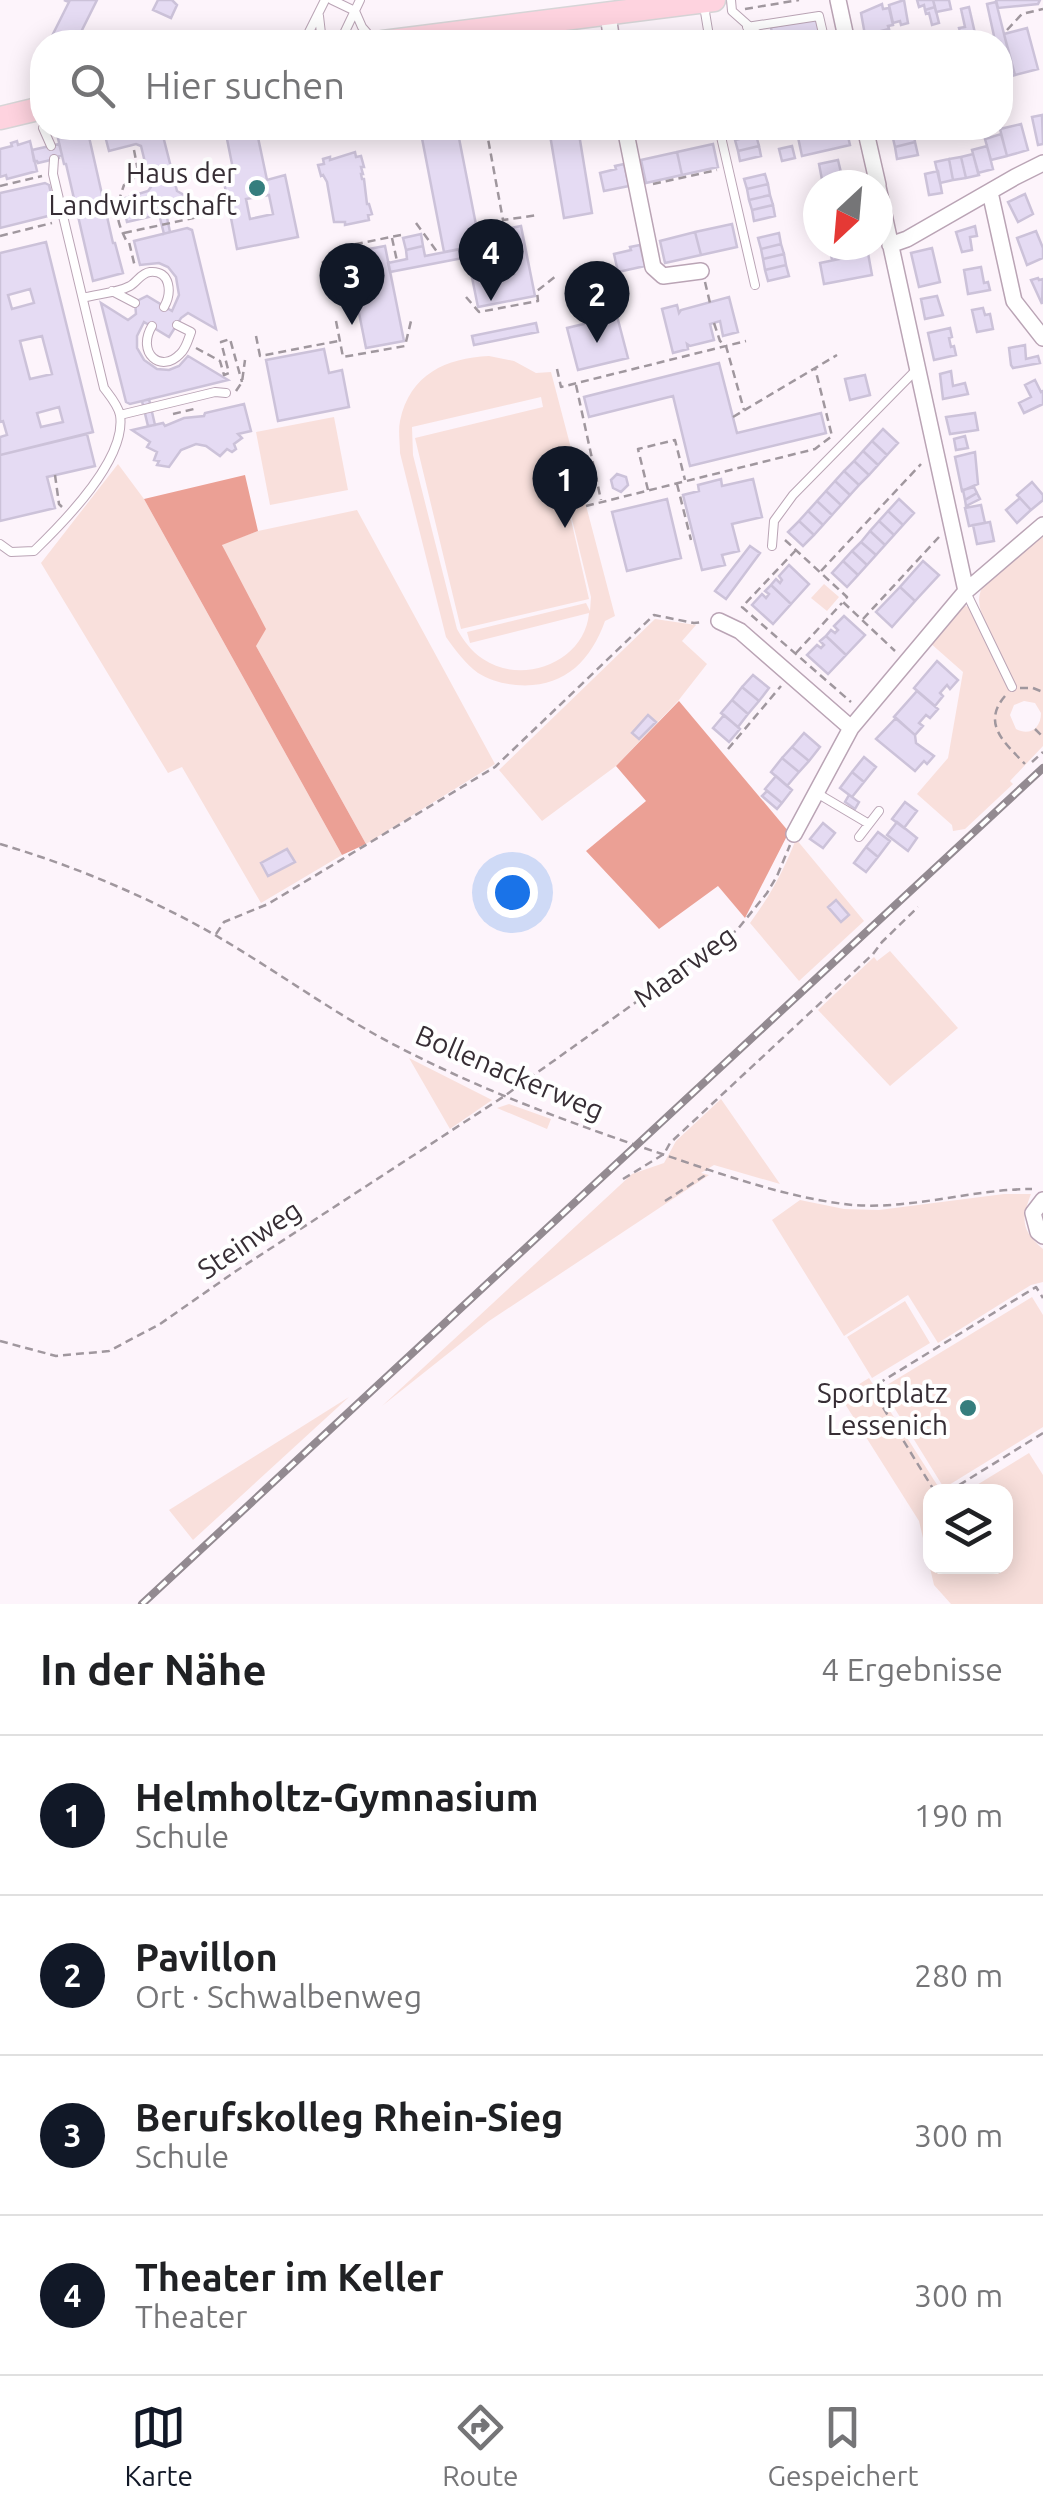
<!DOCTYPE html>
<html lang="de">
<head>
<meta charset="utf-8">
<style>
	body { margin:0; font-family:Ubuntu,sans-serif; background:#f2f2f2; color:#202124 }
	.controls { position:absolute; right:30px; bottom:30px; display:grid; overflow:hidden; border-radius:20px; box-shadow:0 5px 25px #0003 }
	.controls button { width:90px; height:90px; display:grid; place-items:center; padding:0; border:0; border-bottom:2px solid #e0e0e0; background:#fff; color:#202124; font:50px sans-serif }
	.compass { position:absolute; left:803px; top:170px; width:90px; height:90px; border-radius:50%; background:#fff; box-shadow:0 5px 25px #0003; rotate:206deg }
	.you { position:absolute; left:512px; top:892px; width:35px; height:35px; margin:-25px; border:8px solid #fff; border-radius:50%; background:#1a73e8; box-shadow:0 0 0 15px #1a73e833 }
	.badge { display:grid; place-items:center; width:65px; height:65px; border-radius:50%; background:#111827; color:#fff; font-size:32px; font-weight:700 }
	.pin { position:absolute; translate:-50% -82px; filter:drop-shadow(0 2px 5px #0008) }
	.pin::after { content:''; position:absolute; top:52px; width:35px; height:30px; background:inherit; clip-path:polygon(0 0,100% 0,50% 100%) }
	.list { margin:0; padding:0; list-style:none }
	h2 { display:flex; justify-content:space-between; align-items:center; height:130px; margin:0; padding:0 40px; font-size:42px }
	h2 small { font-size:32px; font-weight:400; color:#757577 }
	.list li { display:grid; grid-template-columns:65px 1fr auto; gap:30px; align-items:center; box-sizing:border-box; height:160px; padding:0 40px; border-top:2px solid #e0e0e0 }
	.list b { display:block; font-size:38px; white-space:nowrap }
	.list p { margin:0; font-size:32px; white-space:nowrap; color:#757577 }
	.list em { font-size:32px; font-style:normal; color:#757577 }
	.icon { flex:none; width:55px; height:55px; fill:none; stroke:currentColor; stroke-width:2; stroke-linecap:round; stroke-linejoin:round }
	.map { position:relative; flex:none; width:1043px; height:1604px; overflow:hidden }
	.search { position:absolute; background:#fff; box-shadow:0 5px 25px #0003; left:30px; right:30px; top:30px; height:110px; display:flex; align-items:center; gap:25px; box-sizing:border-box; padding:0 35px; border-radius:40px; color:#757577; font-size:38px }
	.sheet { height:770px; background:#fff }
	nav { display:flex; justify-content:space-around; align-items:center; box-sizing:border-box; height:140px; border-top:2px solid #e0e0e0; background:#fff; font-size:28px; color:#757577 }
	nav a { display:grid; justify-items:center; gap:5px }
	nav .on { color:#111827 }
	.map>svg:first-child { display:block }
</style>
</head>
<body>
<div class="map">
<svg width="1043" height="1604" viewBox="0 0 1043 1604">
	<rect width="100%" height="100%" fill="#fdf4fb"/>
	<path fill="#f9e0dc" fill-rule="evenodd" d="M489,356L514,361L536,373L551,372L615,616L605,621C590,663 562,689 516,685C503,684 489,680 478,673C465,663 456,651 446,637L400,453C400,442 398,431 400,421C410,374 446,358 489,356ZM541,397L543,407L415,438L461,629L589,599L557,458L591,597L590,611L586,603L467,632L470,643L589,613C585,662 522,686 483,659C471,651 464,641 457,629L413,455L412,427Z
		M334,417L348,490L270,505L256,432Z
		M118,464L144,499L342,855L261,903L182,767L168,773L41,563Z
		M357,510L495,764L366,844L256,646L222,544L258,531Z
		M1043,535V746L1010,781L1013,784L965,829L953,831L952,825L917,794L948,758L963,672L929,642L960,607L966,606L970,608L988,642L993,640C987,623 973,606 982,588ZM1024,701L1035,703L1041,713C1041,729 1029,736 1016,729L1010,715L1014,705Z
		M824,584L839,597L827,611L811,598Z
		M655,619L696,625L682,641L707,664L678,701L616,766L542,821L499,770Z
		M796,839L864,921L799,981L750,923C770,896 784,870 796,839Z
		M890,951L958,1028L890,1086L818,1010L874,957L877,961Z
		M409,1058L492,1100L450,1129Z
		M721,1099L780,1184L714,1165L701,1173L709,1175L489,1321L382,1406L632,1174L664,1163L676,1141Z
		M509,1104L551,1119L547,1129L497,1108Z
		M1004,1194H1031C1021,1220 1021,1230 1043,1249V1282L1031,1285L938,1343L908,1295L844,1336L772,1220L800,1200L844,1209L879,1210Z
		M1032,1297L1043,1315V1427L944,1488L882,1388Z
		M905,1301L930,1343L872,1378L847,1337Z
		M869,1378L941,1491L930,1492V1566H1006V1492L967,1491L1029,1453L1043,1475V1604H951L934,1585L919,1521L840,1396Z
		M349,1397L193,1540L169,1510Z"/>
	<path fill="#eba095" d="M245,475L258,531L222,545L266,629L256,646L366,844L342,855L144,499Z
		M679,701L789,832L745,918L718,886L659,929L586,851L646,801L616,766Z"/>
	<path fill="#e5dbf3" stroke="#ccc2d9" stroke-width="2.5" fill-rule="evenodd" d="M64,0H97L76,42H49L69,2Z
		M158,0H172L177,5L171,18L153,10Z
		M904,0L908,23L901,25L900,21L893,23L889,5Z
		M917,0H933L935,7L925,10L924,5L919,7Z
		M933,0H949L951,9L936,12Z
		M996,0H1040L1038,4L998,8Z
		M996,2L1009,54L1000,56V42H984L983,39L994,36L987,4Z
		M882,4L883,9L889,8L893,25L888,26L889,29L865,35L861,13Z
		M935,7L939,23L932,25L929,13L926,14L925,10Z
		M969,7L977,42H963L959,28L965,27L961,9Z
		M817,19L821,42H773L771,27Z
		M1027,28L1038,69L1015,75L1004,34Z
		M889,29L890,35H892V42H866L865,35Z
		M1009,54L1015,75L1000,79V56Z
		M1042,115L1043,144L1038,145L1032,117Z
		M1021,124L1028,150L1007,156L1000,129Z
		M71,128H74L75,131L87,128L113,243H115L123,273L93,281L66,164H64L57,134L69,132V129Z
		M103,128H161L177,191L184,195L173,214L166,215V213L127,222L122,199L148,191L151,187L141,146L136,144L109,151Z
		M256,128L267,180L285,175L298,237L237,249L223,177L234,174L226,134ZM269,195L273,214L250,219L246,199Z
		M358,128H370L372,135L360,138Z
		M420,128H457L480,245L444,252Z
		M558,128H578L592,213L564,218L549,129Z
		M741,128H754L756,135L735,140L733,129Z
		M796,128H846L850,145L802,156Z
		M886,128H908L909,131L888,135Z
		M913,130L915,142L895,147L892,134Z
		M1001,134L1007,156L991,160L985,139Z
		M756,135L759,146L738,151L735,140Z
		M17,141L18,145L30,141L37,171L7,179L6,175L0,177V149L12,146L11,143Z
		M915,142L918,155L897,159L895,147Z
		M59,144L62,155L59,156V158L38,163L37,161H34L32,150Z
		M713,144L718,167L682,175L677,152Z
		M759,146L761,156L740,161L738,151Z
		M792,146L795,158L782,161L779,149Z
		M987,146L993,169L978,173L972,150Z
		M355,152L356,157L361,156L364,167H361L363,174H361L362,179H364L367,204H369L372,214L368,215L369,220L345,225V222H334L327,182L323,175L321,176L318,165L324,164L323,159L330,157V160Z
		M677,152L682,175L646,183L641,160Z
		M973,154L979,175L966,178L961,157Z
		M961,157L966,178L953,180L949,159Z
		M949,159L953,180L940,183L935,162Z
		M838,160L843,181L823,185L819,164Z
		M624,164L629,186L604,191L600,173L616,169L615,166Z
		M938,171L942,193L929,195L925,174Z
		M765,174L768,184L747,189L744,179Z
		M45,183L49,185L56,214L0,228V193Z
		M768,184L770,195L749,200L747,189Z
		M1025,194L1033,214L1018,222L1008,202Z
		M770,195L773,205L752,210L749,200Z
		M773,205L775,216L754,221L752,210Z
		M166,213L170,232L164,234L159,214Z
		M732,224L737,247L701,255L695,232Z
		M521,226L535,296L478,307L466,248L480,245L478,234ZM509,249L514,274L487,279L482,254Z
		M975,226L977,236L970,237L972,250L962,252L956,232Z
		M187,228L192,230L216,329L188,313L181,318L169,337L144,322L137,336V348L144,360L157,369L169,370L179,366L188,356L228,380L130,404L126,402L101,303L128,320L136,314L135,302L147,296L172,311L179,295L176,277L168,267L159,263L140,265L134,241Z
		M1036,231L1043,248V258L1027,265L1017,238Z
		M695,232L701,255L665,263L660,241Z
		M779,233L781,244L761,249L758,238Z
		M421,234L423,246L406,250L403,238Z
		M46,242L93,432L0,455V437L7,435L3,421L0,422V253ZM30,289L34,303L12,309L8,295ZM42,336L52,374L30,379L20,341ZM59,407L63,422L41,427L37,413Z
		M781,244L784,254L763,259L761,249Z
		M640,245L645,266L618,272L614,254L631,250L630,247Z
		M829,245H852L855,256L832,260Z
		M385,246L404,341L366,348L347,253Z
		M423,246L425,256L466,248L468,257L390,272L388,263L407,259L406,250Z
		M932,248L940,282L919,287L911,253Z
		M868,253L872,275L824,284L820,263Z
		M784,254L786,265L765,270L763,259Z
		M786,265L789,276L768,281L765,270Z
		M981,267L984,283L988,282L990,290L968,294L964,270Z
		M1038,278L1039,280L1043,279L1042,304L1031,280Z
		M937,296L943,315L925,319L921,299Z
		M729,297L738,332L723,336L720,321L710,324L714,340L690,346L687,344L688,349L673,353L662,309L677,305L679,313L681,310Z
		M983,308L985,315L990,314L993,329L977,332L972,310Z
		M617,316L628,358L578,370L567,328Z
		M536,323L538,332L474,345L472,336Z
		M950,328L952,337L949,338L951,347L954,346L956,355L934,360L928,333Z
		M1025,345L1026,359L1038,356L1040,363L1013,368L1011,365L1009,348Z
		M324,349L329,373L342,370L349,407L278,421L266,360Z
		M719,363L737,433L821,413L826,433L690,466L673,396L589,417L584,397Z
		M951,371L953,386L965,383L968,394L943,399L940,374Z
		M865,375L870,395L850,400L845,379Z
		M1035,380L1041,392L1043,391V404L1024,413L1019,403L1031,397L1025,385Z
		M149,399L155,425L148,426L142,401Z
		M244,404L251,431L238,434L242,438L234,444L236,449L232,452L227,449L220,456L206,446L196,444L181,450L169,467L157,465L159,461L154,460L157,452L147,447L150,442L132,430L163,423L165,426L184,418L204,416L205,413Z
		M975,413L978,430L950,434L946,417Z
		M883,429L898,443L887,455L872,441Z
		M87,434L95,466L47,477L55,508L0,521V455Z
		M965,436L968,448L956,450L954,439Z
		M872,441L887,455L878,465L863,451Z
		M863,451L878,465L869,475L854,461Z
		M975,452L978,484L962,491L955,457Z
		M854,461L869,475L859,485L844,471Z
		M844,471L859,485L850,495L835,481Z
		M617,474L626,477L628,485L621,492L613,488L611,480Z
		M721,479L722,486L753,479L762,517L732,524L739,551L722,555L725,565L702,570L683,495L699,491L698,485Z
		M835,481L850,495L841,505L826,491Z
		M1032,482L1043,495V500L1031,510L1017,495Z
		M974,487L977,493L965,500L963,490Z
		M826,491L841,505L832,515L817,501Z
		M977,493L980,499L966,506L965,500Z
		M1020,498L1031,510L1017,523L1006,510Z
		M667,499L681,558L627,571L612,512Z
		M899,499L914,513L903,525L888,511Z
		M817,501L832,515L823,525L808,511Z
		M981,505L985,523L969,526L965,508Z
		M808,511L823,525L814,535L799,521Z
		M888,511L903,525L894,535L879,521Z
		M799,521L814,535L803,546L788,532Z
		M879,521L894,535L885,545L870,531Z
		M990,522L994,541L977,544L973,525Z
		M870,531L885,545L876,555L861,542Z
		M861,542L876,555L867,565L852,551Z
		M750,546L760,553L726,599L715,591Z
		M852,551L867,565L858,575L843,561Z
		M843,561L858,575L847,587L832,573Z
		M923,561L939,575L915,601L900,587Z
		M789,565L809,584L791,604L771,585L776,579L780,583L782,580L779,576Z
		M771,585L791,604L773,624L752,605L762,594L766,598L769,594L765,591Z
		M900,587L915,601L892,627L876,612Z
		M844,616L865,635L846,655L826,636L831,630L835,633L838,630L834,626Z
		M826,636L846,655L828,674L807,655L817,645L821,648L824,645L820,641Z
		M937,661L958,680L950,689L947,685L940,693L943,696L935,706L914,688Z
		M753,675L769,688L759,701L742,687Z
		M742,687L759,701L748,714L732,700Z
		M917,691L938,709L930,718L926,715L919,723L923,726L915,735L894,717Z
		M732,700L748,714L738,727L721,713Z
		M648,715L656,722L639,739L632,733Z
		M724,715L740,729L729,742L713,728Z
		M896,718L915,735L916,743L934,756L927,764L924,761L915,771L876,739Z
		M804,733L820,747L809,761L792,747Z
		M792,747L809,761L799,772L782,758Z
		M864,757L876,767L864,782L852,772Z
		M782,758L799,772L787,786L771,772Z
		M852,772L864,782L852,797L840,788Z
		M776,776L792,790L782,803L765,789Z
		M767,791L782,803L777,809L762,796Z
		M849,795L859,802L855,809L845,802Z
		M905,802L917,811L904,828L892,819Z
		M897,822L917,838L908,851L887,835Z
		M823,823L835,833L823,848L810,839Z
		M878,832L890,841L878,857L866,847Z
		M866,847L878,857L866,872L854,863Z
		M287,849L295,862L268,876L261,863Z
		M836,900L849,915L841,922L828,907Z"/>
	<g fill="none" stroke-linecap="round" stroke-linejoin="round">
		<defs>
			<path id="service" d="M332,0L355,11L362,27L375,42
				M731,0L732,11L767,42
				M704,6L710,42
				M319,16L322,42
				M747,27L819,16L825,42
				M304,42L325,0
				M340,42L360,0
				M43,128L51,146
				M719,128L755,285
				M112,291L135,303
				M83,298C97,294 117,293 130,286C137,282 141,273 150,272C171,270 172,293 164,307
				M152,326C136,353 161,374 180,354C186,349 188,340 191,332L177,325
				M120,415L215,392L226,393
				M0,544L11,552L34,551C63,523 127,459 120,415C118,405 110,396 104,388L53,174L54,159
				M772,546L774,521L793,495L917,369
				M966,592L1012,687
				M815,792L869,824
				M859,837L879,811"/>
			<path id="minor" d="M838,0L847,42
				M608,15L612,42
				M625,128L653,267L663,276L701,271
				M865,128L878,185
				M878,187L966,591
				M990,192L1014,301L1043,338
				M890,245L907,239L1015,177L1043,163
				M719,621L740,631L851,728
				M794,834L851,728L966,591L1043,525
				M1043,1200L1033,1213L1038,1232L1043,1236"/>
			<path id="primary" d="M383,42L714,0
				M0,118L42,108"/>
		</defs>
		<use href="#service" stroke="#baa4b5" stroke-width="10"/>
		<use href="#minor" stroke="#baa4b5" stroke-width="18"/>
		<use href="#primary" stroke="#d7d5d7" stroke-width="25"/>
		<path stroke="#a0979e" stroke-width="2.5" stroke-dasharray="8 5" stroke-linecap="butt" d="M745,9L799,0
			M1007,30L1022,14L1043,9
			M486,128L503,220L538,215
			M134,150L138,171L132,181L124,185C116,208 114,216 126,240L129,242L135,267
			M653,184L717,170
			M0,186L42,176
			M416,223L438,253
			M124,233L203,216
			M0,236L52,223
			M392,238L397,261
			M322,263L341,247L401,235
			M705,282L710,303
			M466,297L479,312L538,301L537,291L556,276
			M336,321L343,357L405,346L411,321
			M714,323L720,341L726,346L744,410
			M256,336L260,356L338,341
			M196,348L220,361L224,375L229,373L221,342L230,339L242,382
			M557,369L561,387L746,341
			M576,385L601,500
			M236,391L242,382L245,360
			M173,414L194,409
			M733,417L837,355
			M55,475L59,504L62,507
			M677,484L691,540
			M648,490L638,449L675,440L685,480
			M586,506L815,449L832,436L815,368
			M785,540L847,597L843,602L895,651
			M796,550L742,607L851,702
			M821,571L921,464
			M863,619L939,537
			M796,653L842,603
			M1020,688H1033L1043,692
			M1005,696C981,724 1005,743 1025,764
			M1035,729L1043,737
			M728,749L781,686
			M1032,762L1043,752
			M0,844C75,866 148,897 215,935C270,967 321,1004 376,1035C467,1085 564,1121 662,1154C721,1174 782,1196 844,1204C904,1212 971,1189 1032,1189
			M216,934L224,922L268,904L495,767L654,615L694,623L703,622
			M623,1179L664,1154L670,1143L873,954L882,942L918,907
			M665,1201L704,1176L706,1170
			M0,1341L56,1356L109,1351L160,1324L236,1271L503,1097L737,930L767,893L777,876L790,845
			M935,1492L871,1388L1036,1287L1043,1298
			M948,1492L1043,1433"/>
		<use href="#service" stroke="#fff" stroke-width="8"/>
		<use href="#minor" stroke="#fff" stroke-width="15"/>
		<use href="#primary" stroke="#fed3df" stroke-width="22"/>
		<defs>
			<path id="rail" d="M142,1604L1043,768"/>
		</defs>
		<use href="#rail" stroke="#938a91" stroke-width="8"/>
		<use href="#rail" stroke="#fff" stroke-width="4" stroke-dasharray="11" stroke-linecap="butt"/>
	</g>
	<g fill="#357e7e" stroke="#fff" stroke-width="4">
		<circle cx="257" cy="188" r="10"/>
		<circle cx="968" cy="1408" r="10"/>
	</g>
	<g text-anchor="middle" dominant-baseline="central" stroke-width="8" stroke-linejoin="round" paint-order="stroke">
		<g font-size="28" fill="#372e35" stroke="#fff" text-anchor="end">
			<text x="237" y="172">Haus der<tspan x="237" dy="32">Landwirtschaft</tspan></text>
			<text x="948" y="1392">Sportplatz<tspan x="948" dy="32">Lessenich</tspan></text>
		</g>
		<g font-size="28" fill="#372e35" stroke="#fff">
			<text transform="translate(684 966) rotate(-36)">Maarweg</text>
			<text transform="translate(510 1072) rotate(23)">Bollenackerweg</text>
			<text transform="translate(249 1239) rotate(-34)">Steinweg</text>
		</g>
	</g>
</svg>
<div class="controls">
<button><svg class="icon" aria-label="layers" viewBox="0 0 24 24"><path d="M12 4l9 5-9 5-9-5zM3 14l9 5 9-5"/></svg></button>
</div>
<svg class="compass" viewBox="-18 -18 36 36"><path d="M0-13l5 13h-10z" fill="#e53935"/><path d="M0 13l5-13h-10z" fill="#757577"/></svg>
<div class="you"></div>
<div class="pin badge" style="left:565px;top:528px">1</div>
<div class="pin badge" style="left:597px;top:343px">2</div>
<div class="pin badge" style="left:352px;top:325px">3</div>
<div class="pin badge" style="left:491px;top:301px">4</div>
<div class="search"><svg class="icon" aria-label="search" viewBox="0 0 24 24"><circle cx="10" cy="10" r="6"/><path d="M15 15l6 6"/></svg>Hier suchen</div>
</div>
<section class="sheet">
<h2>In der Nähe<small>4 Ergebnisse</small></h2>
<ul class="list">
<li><span class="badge">1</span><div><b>Helmholtz-Gymnasium</b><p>Schule</p></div><em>190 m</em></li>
<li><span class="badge">2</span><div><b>Pavillon</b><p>Ort · Schwalbenweg</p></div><em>280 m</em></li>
<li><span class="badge">3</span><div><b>Berufskolleg Rhein-Sieg</b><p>Schule</p></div><em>300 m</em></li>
<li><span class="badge">4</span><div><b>Theater im Keller</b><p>Theater</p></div><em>300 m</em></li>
</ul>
</section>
<nav>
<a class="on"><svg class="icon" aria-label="map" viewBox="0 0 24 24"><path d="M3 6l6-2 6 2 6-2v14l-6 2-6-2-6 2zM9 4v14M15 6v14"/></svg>Karte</a>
<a><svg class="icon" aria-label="directions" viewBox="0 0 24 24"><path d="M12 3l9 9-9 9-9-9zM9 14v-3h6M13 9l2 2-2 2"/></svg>Route</a>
<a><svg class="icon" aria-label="saved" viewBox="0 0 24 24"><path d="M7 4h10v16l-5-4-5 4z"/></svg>Gespeichert</a>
</nav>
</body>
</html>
